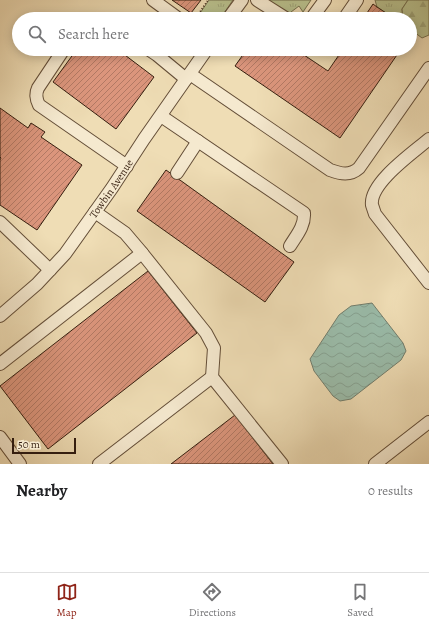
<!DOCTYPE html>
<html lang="en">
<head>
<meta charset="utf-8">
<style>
	body { margin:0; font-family:Alegreya,serif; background:#f6f6f6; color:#202124 }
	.scale { position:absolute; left:12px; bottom:10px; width:64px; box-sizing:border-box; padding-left:4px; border:2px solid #351e0f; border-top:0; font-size:11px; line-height:14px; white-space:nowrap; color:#351e0f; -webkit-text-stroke:3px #f5e9cf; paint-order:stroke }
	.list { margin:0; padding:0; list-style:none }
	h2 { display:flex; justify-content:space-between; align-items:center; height:52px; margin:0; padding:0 16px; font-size:17px }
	h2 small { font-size:13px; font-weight:400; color:#757577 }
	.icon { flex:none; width:22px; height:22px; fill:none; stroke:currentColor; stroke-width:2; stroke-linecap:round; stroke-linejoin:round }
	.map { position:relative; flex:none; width:429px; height:464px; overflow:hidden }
	.search { position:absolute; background:#fff; box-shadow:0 2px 10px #0003; left:12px; right:12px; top:12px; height:44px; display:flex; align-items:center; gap:10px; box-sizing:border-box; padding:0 14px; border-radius:22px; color:#757577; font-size:15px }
	.sheet { height:108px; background:#fff }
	nav { display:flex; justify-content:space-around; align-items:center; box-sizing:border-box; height:56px; border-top:1px solid #e0e0e0; background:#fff; font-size:11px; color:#757577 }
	nav a { display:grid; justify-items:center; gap:2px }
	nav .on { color:#8f2418 }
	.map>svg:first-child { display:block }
</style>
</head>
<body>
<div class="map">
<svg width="429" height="464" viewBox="0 0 429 464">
	<defs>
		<pattern id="grass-tufts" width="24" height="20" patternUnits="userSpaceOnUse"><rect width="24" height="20" fill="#b9c18e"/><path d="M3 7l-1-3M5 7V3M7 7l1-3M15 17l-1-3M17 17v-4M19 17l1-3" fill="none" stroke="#a0a579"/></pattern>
		<pattern id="forest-firs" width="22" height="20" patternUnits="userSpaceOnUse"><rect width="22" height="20" fill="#b9c18e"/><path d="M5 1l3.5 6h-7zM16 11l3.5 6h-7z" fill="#a0a579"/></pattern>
		<pattern id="water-waves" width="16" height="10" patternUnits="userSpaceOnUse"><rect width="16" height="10" fill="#9abcaa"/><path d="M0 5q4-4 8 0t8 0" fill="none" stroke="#85a191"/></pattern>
		<pattern id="building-hatch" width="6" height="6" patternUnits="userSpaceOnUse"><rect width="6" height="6" fill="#db957c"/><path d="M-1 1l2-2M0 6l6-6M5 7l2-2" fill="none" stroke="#b27964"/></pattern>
	</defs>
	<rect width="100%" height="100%" fill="#efddb5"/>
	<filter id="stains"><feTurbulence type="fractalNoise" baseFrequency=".005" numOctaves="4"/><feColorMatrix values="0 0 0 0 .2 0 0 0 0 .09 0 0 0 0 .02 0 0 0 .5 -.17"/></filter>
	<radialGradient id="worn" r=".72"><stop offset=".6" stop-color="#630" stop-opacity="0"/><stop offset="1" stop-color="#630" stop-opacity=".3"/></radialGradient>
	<path fill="url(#grass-tufts)" stroke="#77704e" d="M209,0H233L220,19H196Z
		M265,0H311L303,12L299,6L291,12L289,16Z
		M375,0H408L402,9L403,19H395L377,7Z"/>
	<path fill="url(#forest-firs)" stroke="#77704e" d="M408,0H429V35L422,38L410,29V19H403L402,9Z"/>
	<path fill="url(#water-waves)" stroke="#727d6c" d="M372,303L403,343L406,351L401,360L351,399L340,401L333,396L314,371L310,359L339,315L351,306Z"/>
	<path fill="url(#building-hatch)" stroke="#351e0f" d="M172,0H201L191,13Z
		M373,4L377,7L395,19H363Z
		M77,49H117L154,77L116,129L53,82Z
		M247,49H295L328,71L343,49H401L340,138L235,66Z
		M0,108L28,128L31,123L45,132L41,137L82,165L37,230L0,205V160L1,158L0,157Z
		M166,170L294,262L265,302L137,211Z
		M148,271L197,333L48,449L0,386Z
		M235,415L273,464H171Z"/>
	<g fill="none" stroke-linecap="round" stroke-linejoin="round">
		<defs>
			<g id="minor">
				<path d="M153,0L179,19"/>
				<path d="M257,0L287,19"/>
				<path d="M228,19L242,0"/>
				<path d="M311,19L325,0"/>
				<path d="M344,19L357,0"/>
				<path d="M64,49L38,88C35,94 36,99 39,105L127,166"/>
				<path d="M148,49L157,55L186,79"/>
				<path d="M190,74L330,170C341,174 350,176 359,168L429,68"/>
				<path d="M161,116L304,213C305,226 296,236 290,246"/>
				<path d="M429,139C414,152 369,183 372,205C373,208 374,211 375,214L429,283"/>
				<path d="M177,173L198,141"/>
				<path d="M95,212L125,233L142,253"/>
				<path d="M0,222L50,270"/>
				<path id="s1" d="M0,316L37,284L65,254L112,188L144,139L207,49"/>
				<path d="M0,364L142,253L206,333L214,348L212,377L282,464"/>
				<path d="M0,437L20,464"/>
				<path d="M99,464L212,377"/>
				<path d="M375,464L429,422"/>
			</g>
		</defs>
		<use href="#minor" stroke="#644e38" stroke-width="14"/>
		<path stroke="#351e0f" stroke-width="1.5" stroke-dasharray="1 2" stroke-linecap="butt" d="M195,19L208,0"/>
		<use href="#minor" stroke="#f5e9cf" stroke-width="12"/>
	</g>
	<g text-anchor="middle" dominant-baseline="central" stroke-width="3" stroke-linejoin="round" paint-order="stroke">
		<g font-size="11" fill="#351e0f" stroke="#f5e9cf">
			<text stroke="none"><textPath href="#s1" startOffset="170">Towbin Avenue</textPath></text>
		</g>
	</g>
	<rect width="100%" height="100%" filter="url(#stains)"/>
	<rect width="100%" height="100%" fill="url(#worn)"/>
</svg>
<div class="scale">50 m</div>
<div class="search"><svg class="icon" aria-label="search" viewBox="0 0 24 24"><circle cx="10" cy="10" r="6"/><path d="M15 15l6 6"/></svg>Search here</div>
</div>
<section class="sheet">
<h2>Nearby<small>0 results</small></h2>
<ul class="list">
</ul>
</section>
<nav>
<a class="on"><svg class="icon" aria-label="map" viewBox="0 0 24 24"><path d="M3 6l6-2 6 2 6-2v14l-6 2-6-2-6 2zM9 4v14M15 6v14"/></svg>Map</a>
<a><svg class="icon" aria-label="directions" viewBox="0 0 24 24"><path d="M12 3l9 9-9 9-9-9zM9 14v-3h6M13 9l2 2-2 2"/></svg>Directions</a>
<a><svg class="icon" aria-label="saved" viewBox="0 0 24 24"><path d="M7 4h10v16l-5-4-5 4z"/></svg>Saved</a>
</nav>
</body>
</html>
